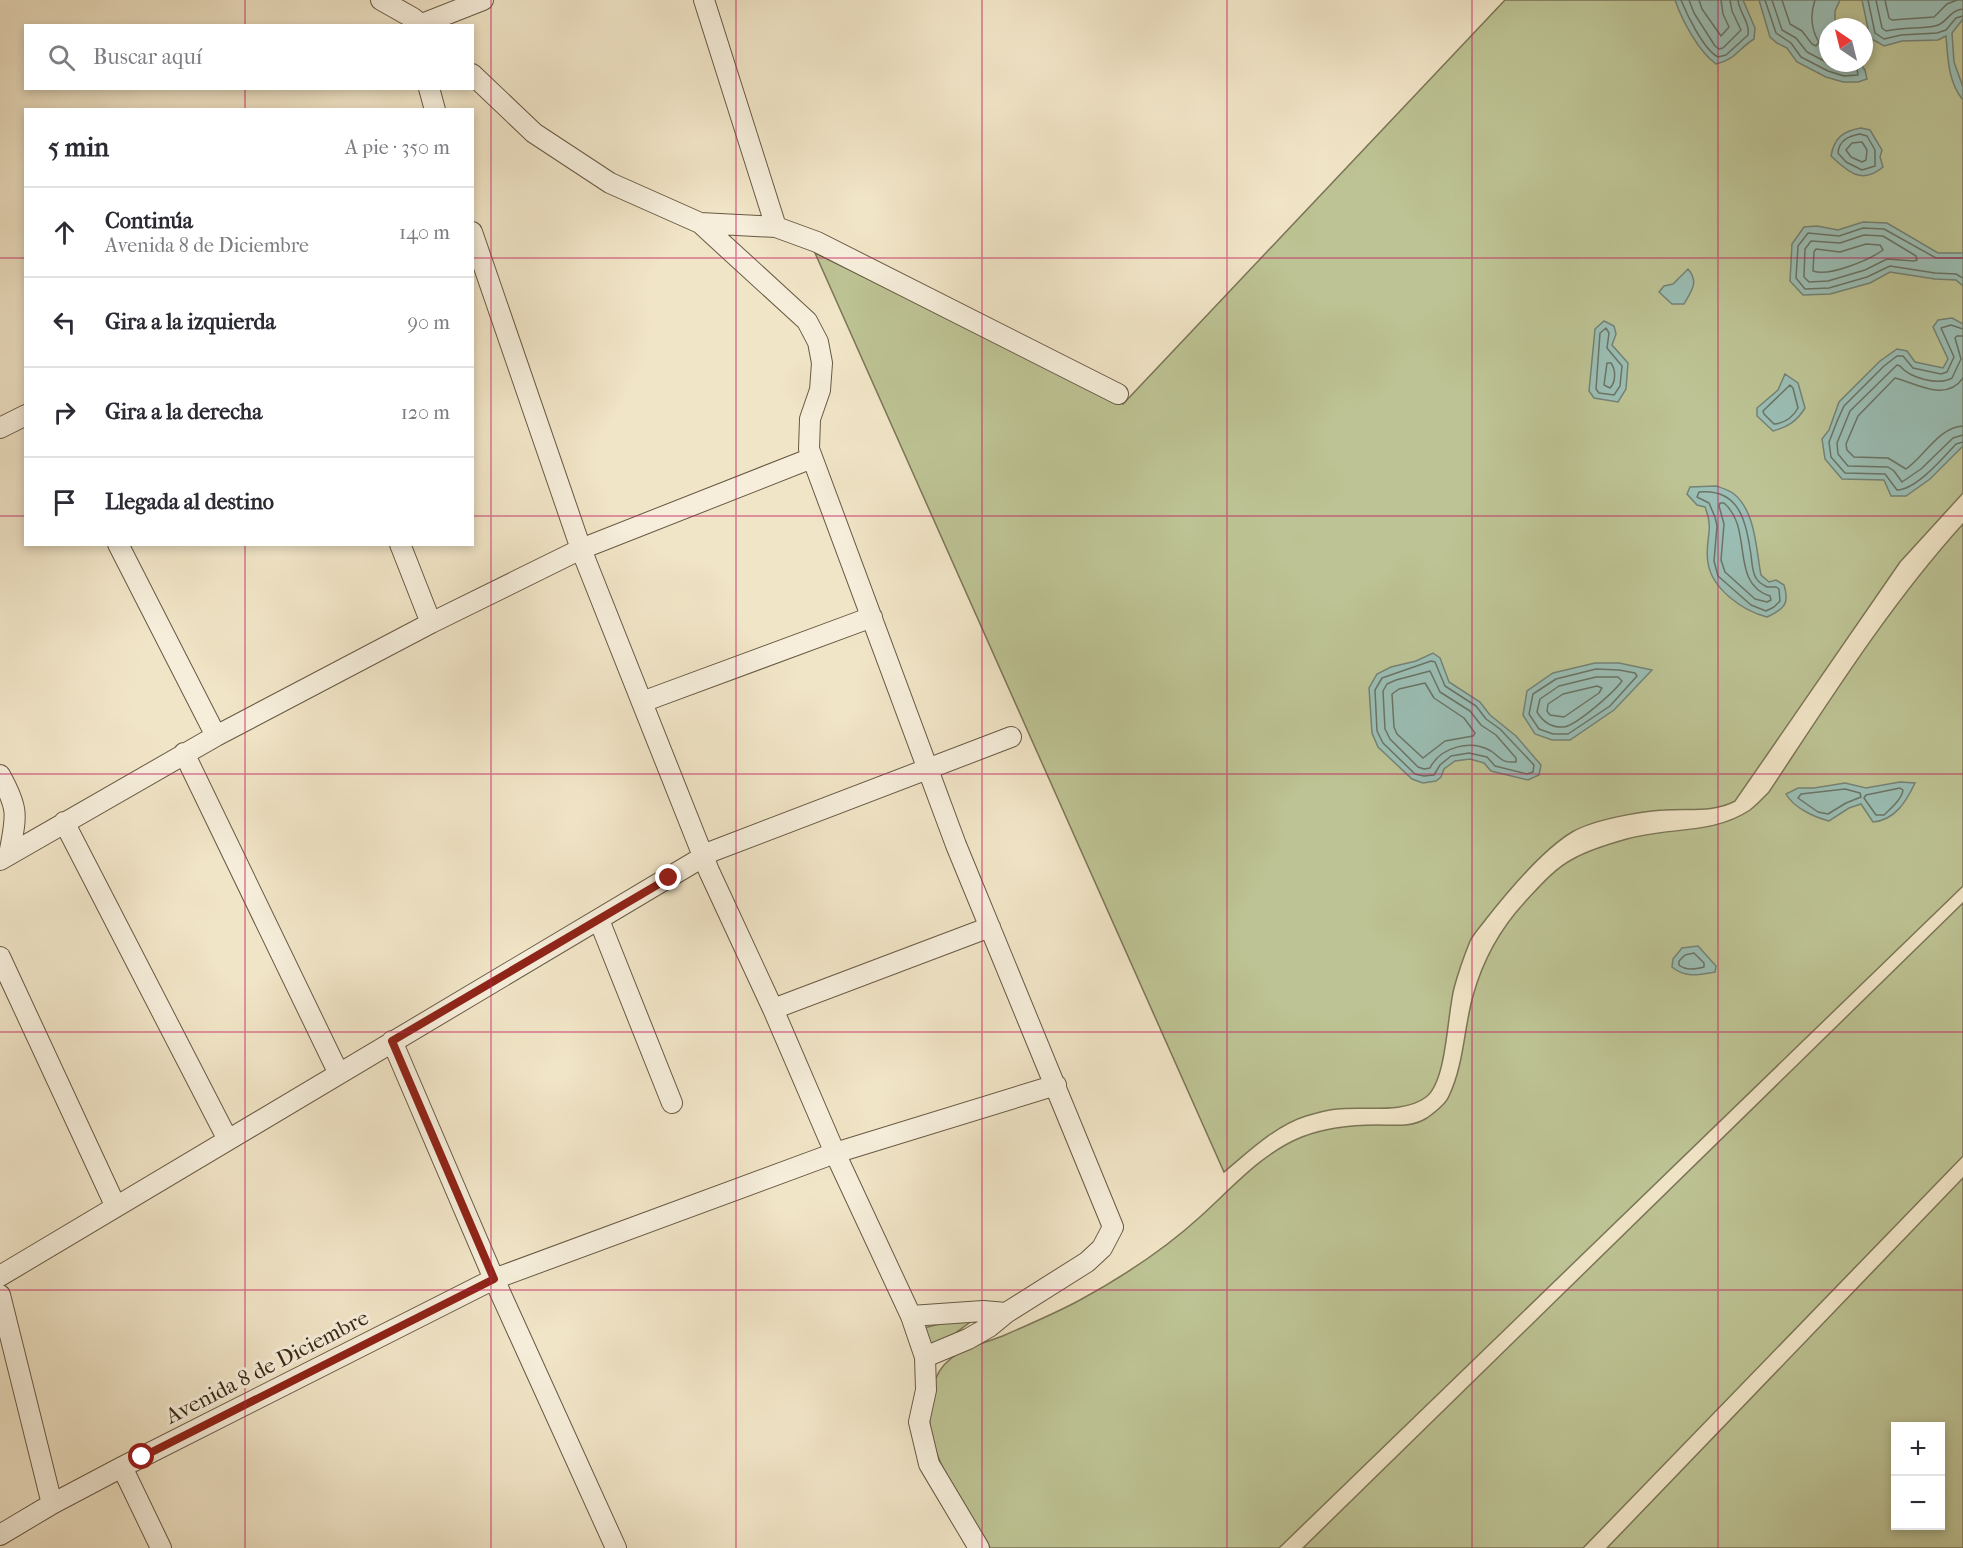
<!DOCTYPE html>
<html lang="es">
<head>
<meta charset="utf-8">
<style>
	body { margin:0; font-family:"IM FELL French Canon",serif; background:#f7f7f7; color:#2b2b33 }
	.controls { position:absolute; right:18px; bottom:18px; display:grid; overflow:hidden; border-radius:0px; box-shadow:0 3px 9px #0003 }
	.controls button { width:54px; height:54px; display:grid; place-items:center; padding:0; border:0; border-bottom:2px solid #e1e1e2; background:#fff; color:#2b2b33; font:30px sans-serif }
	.compass { position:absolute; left:1819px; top:18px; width:54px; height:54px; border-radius:50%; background:#fff; box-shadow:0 3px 9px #0003; rotate:325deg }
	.stop { position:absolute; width:18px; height:18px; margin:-14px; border:4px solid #8f2418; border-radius:50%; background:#fff }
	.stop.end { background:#8f2418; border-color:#fff; box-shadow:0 2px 6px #0008 }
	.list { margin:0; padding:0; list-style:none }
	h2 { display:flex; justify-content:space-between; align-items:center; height:78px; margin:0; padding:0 24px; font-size:26px }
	h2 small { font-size:20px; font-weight:400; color:#7c7c81 }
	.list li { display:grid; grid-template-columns:39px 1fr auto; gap:18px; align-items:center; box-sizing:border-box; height:90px; padding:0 24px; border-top:2px solid #e1e1e2 }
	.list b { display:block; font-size:22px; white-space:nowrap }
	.list p { margin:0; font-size:20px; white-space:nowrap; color:#7c7c81 }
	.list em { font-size:20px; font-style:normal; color:#7c7c81 }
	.icon { flex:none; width:33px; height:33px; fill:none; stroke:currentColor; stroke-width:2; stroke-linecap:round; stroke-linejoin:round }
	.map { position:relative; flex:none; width:1963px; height:1548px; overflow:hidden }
	.search { position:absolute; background:#fff; box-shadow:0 3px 9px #0003; left:24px; top:24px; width:450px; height:66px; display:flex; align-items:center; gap:15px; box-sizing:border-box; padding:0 21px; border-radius:0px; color:#7c7c81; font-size:22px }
	.panel { position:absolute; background:#fff; box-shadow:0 3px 9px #0003; left:24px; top:108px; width:450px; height:438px; border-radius:0px }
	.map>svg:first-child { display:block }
</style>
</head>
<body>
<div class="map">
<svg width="1963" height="1548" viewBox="0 0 1963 1548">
	<rect width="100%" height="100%" fill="#f1e5c7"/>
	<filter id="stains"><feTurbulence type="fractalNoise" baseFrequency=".00333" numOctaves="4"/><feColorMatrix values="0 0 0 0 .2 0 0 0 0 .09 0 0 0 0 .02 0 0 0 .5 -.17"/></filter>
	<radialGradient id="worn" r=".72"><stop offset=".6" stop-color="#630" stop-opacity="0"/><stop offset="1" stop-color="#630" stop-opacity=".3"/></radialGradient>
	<path fill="#bdc394" stroke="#7b7656" stroke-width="1.5" fill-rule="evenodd" d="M1505,0H1963V493L1900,562L1735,801C1713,813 1688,808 1664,810C1641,811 1592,820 1572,832C1542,850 1508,891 1486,919C1481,926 1474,933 1470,941C1464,956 1458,973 1454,988C1447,1014 1447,1081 1426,1097C1404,1114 1364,1106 1337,1109C1327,1110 1316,1113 1306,1116C1276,1125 1248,1152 1224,1172L815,253L1123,404ZM1828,27H1864V63H1828Z
		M1963,524V886L1279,1548H990C960,1499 911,1438 936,1378C947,1350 981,1345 1005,1335C1030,1324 1056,1313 1080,1300C1124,1276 1164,1250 1201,1216C1232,1188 1262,1153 1302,1137C1325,1128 1352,1125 1377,1125C1395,1125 1411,1128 1427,1118C1434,1113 1446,1104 1449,1096C1464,1065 1464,1028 1473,996C1483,960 1500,929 1525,902C1539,887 1554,869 1573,859C1589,850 1609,844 1627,839C1668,827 1713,835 1750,810C1757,805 1763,798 1769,792C1830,700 1889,606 1963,524Z
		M1963,903V1156L1583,1548H1303Z
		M1963,1178V1548H1607ZM1940,1426V1526H1896V1426Z
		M974,1315L973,1320L954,1334L931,1344L929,1343L924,1328Z"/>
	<path fill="#9bbfb6" stroke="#748376" stroke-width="1.5" d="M1675,0H1743L1755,28L1754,39C1738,49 1735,60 1716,64C1698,51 1682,20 1675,0Z
		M1759,0H1840L1835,11V27H1828V63H1860L1865,70L1867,79L1858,82H1843L1826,77L1797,62L1787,48L1777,43L1770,37Z
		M1862,0H1963V19L1952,33L1954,62L1963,87V100C1948,82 1948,59 1946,36L1938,40L1902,41L1884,46L1870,38Z
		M1861,128L1870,130L1882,150L1880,157L1883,167C1862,185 1848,172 1831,156C1834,138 1843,131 1861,128Z
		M1863,222L1887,223L1938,253H1963V286L1956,280L1935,279L1890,272L1870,283L1830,294L1803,295L1790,281L1792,244L1804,227L1817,226L1838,230Z
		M1688,269C1699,282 1692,290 1684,304H1672L1659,292L1664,286L1673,284Z
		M1952,318L1963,324V446L1930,479L1906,496H1891L1884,480L1842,479L1825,459L1822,439L1829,430L1839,402L1880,361L1897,349L1907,351L1915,362L1943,368L1948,359L1933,327L1938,320Z
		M1604,321L1614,326L1616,334L1612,345L1628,363L1626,389L1618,402L1594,398L1589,391L1595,329Z
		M1785,374L1798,383L1805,408C1797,421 1788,427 1773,431L1757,416V408L1778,390Z
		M1716,486C1722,488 1729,490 1734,494C1756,512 1756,550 1761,575L1769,582L1776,580L1784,585C1790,604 1784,609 1767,617C1743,611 1712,589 1708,563C1704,540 1715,531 1705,507L1697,505L1687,494L1690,487Z
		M1433,653L1440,658L1449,682L1480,702L1490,715L1516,736L1541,765L1539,775L1528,780L1491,771L1484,763L1470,759L1455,761L1444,769L1441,777L1436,781L1423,783L1412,779L1378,747L1372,733L1369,688L1377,674L1391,667L1416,661Z
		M1595,663H1619L1652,670L1614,710L1570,740H1552L1535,734L1523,715L1527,691L1553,673Z
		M1900,782L1915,783C1906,802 1895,820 1873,822L1861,804L1849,808L1829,821C1814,817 1794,808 1786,794L1798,788H1814L1845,783L1866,788Z
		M1698,946L1716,966L1715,972C1698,975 1685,978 1672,967L1673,959L1682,948Z"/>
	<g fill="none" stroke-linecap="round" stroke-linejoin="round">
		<path stroke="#6a7466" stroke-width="1.5" d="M1681,0C1687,15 1704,50 1718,57L1726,55L1748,35C1750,22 1739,12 1738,0
			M1689,0L1694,13L1715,46L1719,49L1723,48L1741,30L1732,11L1730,0
			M1699,0L1702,9L1721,36L1729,27L1723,14L1721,0
			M1765,0L1776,33L1791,43L1801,57L1828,71L1844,76L1858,75L1856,63
			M1772,0L1782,30L1796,38L1807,52L1828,63
			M1782,0L1790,24L1802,31L1812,44L1816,46L1819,42C1811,30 1810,14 1815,0
			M1868,0L1875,33L1884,39L1901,35L1937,33L1946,30L1956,18L1963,16
			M1876,0L1882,28L1886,31C1904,27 1919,29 1935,26C1947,24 1949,10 1963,9
			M1885,0L1889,18L1892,20L1934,17L1947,4L1957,0
			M1860,134L1867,136L1875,150V166L1862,170L1846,162L1838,153C1839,140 1849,136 1860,134Z
			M1862,142L1867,150L1866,160L1862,162L1851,157L1846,150L1852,143Z
			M1864,235L1883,236L1916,256L1917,260L1914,261L1887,259L1865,270L1828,281L1809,282L1804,277L1805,249L1811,241L1840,243Z
			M1866,244L1880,245L1883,250C1869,260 1829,277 1813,271L1814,252L1816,249L1840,252Z
			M1963,258H1936L1884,229L1863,228L1839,236L1808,233L1798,246L1796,278L1805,289L1829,288L1867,277L1890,266L1935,273L1956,274L1963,278
			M1606,328L1609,333L1607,348L1622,366L1620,386L1614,395L1599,393L1596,389L1600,333Z
			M1963,329L1951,325L1941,328L1954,357L1947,372L1941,374L1913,368L1903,356H1897L1884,366L1844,406L1838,419L1829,442L1831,457L1845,473L1885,474L1897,490C1916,490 1943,458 1956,444L1963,442
			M1963,336H1957L1955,338L1961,359L1952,378C1938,386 1910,378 1900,366L1897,365L1850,411L1837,443L1838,454L1848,466L1888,467L1894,471L1902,482L1921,469L1953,438L1963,435
			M1607,363H1611C1616,370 1616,382 1610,388L1604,385Z
			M1963,378C1946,403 1916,383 1895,378L1858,416L1846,444L1847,450L1854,457L1888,458L1906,469C1924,457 1939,427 1963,426
			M1790,385L1793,388L1798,408C1793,417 1785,423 1774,424L1764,414L1763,411Z
			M1699,492C1740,488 1746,522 1751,555C1752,562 1752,572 1756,578C1758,582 1763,585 1767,587H1776L1779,589L1780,601L1774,607L1766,611L1751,605L1718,576L1714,561L1717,526L1715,517L1709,503L1697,497Z
			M1720,503H1724C1754,529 1729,583 1770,596L1771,600L1767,602L1755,599L1725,572L1721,560L1724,524L1719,506Z
			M1431,661L1435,662L1445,686L1476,706L1486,719L1500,729L1534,765L1533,772L1527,774L1495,766L1487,757L1469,753L1451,756L1440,765L1434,775L1424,776L1415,774L1383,743L1377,731L1375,690L1382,678Z
			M1596,669L1619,670L1635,673L1637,676L1610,706L1568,734H1553L1539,729L1529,714L1533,694L1556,679Z
			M1430,671L1440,692L1470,711L1481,725L1496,735L1516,758V762C1501,763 1501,758 1491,751C1471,739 1440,747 1430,768L1424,769L1418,767L1390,739L1385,729L1383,691L1387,684L1396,680Z
			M1596,677H1618L1622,681C1614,692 1577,725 1564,727C1551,728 1543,722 1537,712L1540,699L1559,686Z
			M1425,683L1434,698L1464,718L1475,733L1473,736L1445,741L1423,758L1397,734L1394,727L1392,694L1399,689Z
			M1597,686L1602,688L1599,693L1564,717L1550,715L1547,711L1548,704L1563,694Z
			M1900,788L1903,790C1902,799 1891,808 1884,815H1876L1864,798L1866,795Z
			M1845,789L1860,793L1861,797L1846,803L1828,814L1818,812L1798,798L1801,794Z
			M1694,953L1704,963V967C1696,969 1686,971 1679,965V961L1685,955Z"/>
		<defs>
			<path id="minor" d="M381,0L413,18L423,26
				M704,0L776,227
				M422,24L483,0
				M472,74L534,133L610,183L700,223L776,227L817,242L1118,394
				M429,88L435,110
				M700,223L807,321L818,342L822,363L820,390L810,419L809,449L956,845L1113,1227L1102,1248L1087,1262L1006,1313L989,1327L968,1339L925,1357
				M472,232L581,549L709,871L773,1009L835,1153L911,1316L925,1357L926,1390L919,1422L929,1464L979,1548
				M0,428L26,415
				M118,544L216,736
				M400,544L431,623
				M642,702L872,617
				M184,753L339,1074
				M0,775C20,811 16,816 9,855
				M64,822L228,1140
				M0,860L216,736L431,623L581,549L812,458
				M599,920L672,1103
				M0,957L116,1207
				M773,1009L990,927
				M392,1041L494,1279L616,1548
				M0,1276L713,851L1011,737
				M0,1295L52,1504
				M911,1316L983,1311L1006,1313
				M122,1467L161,1548
				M0,1535L52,1504L122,1467L494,1279L835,1153L1056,1085"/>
		</defs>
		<use href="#minor" stroke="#675943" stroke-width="22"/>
		<use href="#minor" stroke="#f6eedb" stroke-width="20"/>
	</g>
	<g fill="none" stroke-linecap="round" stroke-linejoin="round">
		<path stroke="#8f2418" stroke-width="8" d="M142,1457L494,1279L392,1041L669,878"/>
	</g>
	<path fill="none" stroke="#c2185b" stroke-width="1.5" stroke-opacity="0.55" d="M245,0V26M491,0V1548M736,0V1548M982,0V1548M1227,0V1548M1472,0V1548M1718,0V1548M245,88V110M0,258H26M472,258H1963M0,516H26M472,516H1963M245,544V1548M0,774H1963M0,1032H1963M0,1290H1963"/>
	<g text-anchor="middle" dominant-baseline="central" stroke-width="6" stroke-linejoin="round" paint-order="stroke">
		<g font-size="22" fill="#392a17" stroke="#f6eedb">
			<text transform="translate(267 1367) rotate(-27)">Avenida 8 de Diciembre</text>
		</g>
	</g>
	<rect width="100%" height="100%" filter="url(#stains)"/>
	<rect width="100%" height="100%" fill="url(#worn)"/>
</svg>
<div class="controls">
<button>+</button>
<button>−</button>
</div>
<svg class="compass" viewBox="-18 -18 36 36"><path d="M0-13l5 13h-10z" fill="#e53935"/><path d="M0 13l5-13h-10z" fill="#7c7c81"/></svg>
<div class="stop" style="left:142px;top:1457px"></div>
<div class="stop end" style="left:669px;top:878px"></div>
<div class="search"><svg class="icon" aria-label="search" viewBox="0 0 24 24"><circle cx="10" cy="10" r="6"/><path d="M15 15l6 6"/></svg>Buscar aquí</div>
<section class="panel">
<h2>5 min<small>A pie · 350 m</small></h2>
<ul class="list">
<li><svg class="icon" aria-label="ahead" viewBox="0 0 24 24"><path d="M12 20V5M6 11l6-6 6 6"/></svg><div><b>Continúa</b><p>Avenida 8 de Diciembre</p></div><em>140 m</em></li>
<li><svg class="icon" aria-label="left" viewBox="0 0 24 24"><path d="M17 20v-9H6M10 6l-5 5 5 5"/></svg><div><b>Gira a la izquierda</b></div><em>90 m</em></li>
<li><svg class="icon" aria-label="right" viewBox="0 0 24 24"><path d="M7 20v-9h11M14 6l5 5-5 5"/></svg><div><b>Gira a la derecha</b></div><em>120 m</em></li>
<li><svg class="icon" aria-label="arrive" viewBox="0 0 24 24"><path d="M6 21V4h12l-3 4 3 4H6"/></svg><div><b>Llegada al destino</b></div></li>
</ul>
</section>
</div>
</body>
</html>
